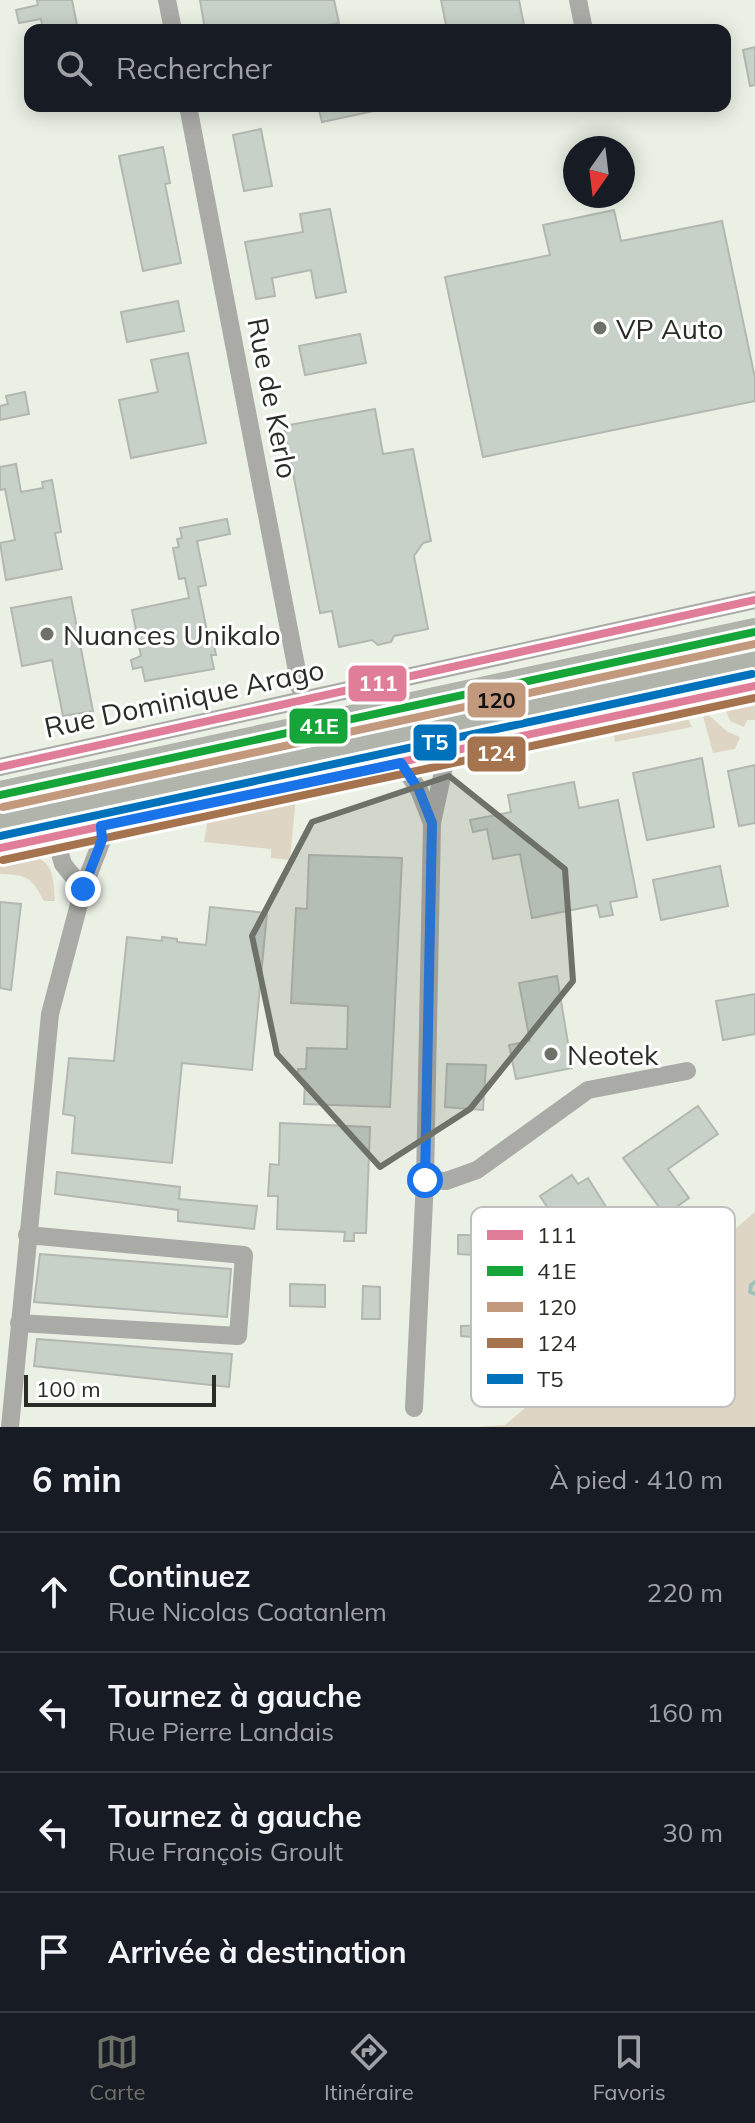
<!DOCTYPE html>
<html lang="fr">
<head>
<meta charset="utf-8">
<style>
	body { margin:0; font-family:Mulish,sans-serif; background:#242831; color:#f1f3f6 }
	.compass { position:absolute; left:563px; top:136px; width:72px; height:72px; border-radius:50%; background:#171b24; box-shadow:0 4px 20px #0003; rotate:194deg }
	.scale { position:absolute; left:24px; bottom:20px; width:192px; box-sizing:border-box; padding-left:8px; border:4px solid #292d25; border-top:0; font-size:22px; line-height:28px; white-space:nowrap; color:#292d25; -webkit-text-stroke:6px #fff; paint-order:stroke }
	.stop { position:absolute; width:24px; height:24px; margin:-18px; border:6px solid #1a73e8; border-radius:50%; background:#fff }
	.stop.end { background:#1a73e8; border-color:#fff; box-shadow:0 2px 8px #0008 }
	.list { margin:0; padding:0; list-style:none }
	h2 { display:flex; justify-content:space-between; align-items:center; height:104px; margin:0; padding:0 32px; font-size:34px }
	h2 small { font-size:26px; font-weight:400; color:#9ea1a6 }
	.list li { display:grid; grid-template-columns:52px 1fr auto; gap:24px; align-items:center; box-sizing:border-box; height:120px; padding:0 32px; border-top:2px solid #363941 }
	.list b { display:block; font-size:30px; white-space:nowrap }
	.list p { margin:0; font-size:26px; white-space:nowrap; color:#9ea1a6 }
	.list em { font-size:26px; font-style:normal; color:#9ea1a6 }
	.icon { flex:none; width:44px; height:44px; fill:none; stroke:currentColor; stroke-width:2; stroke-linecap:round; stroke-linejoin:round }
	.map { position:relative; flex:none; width:755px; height:1427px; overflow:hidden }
	.search { position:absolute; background:#171b24; box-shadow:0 4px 20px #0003; left:24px; right:24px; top:24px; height:88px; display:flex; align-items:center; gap:20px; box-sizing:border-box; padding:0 28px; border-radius:16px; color:#9ea1a6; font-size:30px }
	.sheet { height:584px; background:#171b24 }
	nav { display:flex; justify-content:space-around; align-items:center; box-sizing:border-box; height:112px; border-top:2px solid #363941; background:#171b24; font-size:22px; color:#9ea1a6 }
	nav a { display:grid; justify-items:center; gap:4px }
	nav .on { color:#6d7168 }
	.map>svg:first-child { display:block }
</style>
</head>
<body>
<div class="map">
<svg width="755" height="1427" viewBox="0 0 755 1427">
	<rect width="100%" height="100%" fill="#eaf0e4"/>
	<path fill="#dfd5c4" d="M755,696V720H747L744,727L730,721L723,704Z
		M685,712L692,727L615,742L612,729Z
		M705,712L728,732L740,737L735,749L713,753L703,716Z
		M296,796L290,860L271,858V849L204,842L208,818Z
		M24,852C54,861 53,873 55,901H44C31,877 28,875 0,874V857Z
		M755,1212V1427H477L505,1425Z"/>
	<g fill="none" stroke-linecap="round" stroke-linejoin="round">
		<path stroke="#9ec2bb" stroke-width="4" d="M755,1282L751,1285L750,1292L755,1294"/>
	</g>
	<path fill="#c7d1c7" stroke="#b2b8b1" stroke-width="2" d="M37,0H72L78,30H43L41,19L19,23L16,10L38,5Z
		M200,0H334L339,23L302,30H205Z
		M441,0H519L525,30H447Z
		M755,47V85L750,86L743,50Z
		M318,106H374V111L322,122Z
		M261,129L272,186L244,191L233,135Z
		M163,147L170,183L165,184L181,263L143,271L119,156Z
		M330,209L346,292L316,298L311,270L272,278L275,296L256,299L245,242L303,232L300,214Z
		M614,210L621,241L722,221L755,378V401L483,457L445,277L550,255L543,225Z
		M178,301L184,331L127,342L121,312Z
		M360,334L366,363L305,375L299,346Z
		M188,353L206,443L131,458L119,400L158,392L151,360Z
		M25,392L29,414L0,420V406L8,404L6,396Z
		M375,409L383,454L413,449L431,541L423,543L414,556L428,629L394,636L391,642L378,645L372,640L339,647L332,611L320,613L284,426Z
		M16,464L21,492L43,488L42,482L52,480L61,532L55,533L62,569L6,580L0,543L15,540L5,489L0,490V467Z
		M227,519L230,534L197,541L206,585L198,587L209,641L213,640L216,655H211L214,669L145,681L142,667L133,669L131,660L141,656L132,610L189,598L185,578L179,579L173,548L179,547L177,539L182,538L180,528Z
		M71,597L93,711L63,716L52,660L22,666L11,608Z
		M702,758L714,827L647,840L633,773Z
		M755,765V823L739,826L728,771Z
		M574,782L579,808L618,800L637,897L610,902L613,915L600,917L597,905L532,918L520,854L493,859L487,829L473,832L470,820L511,812L508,795Z
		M309,855L402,858L390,1107L304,1104L305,1081L298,1080V1069H306L307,1048L347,1049L348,1006L291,1003L296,908L307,909Z
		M720,866L728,906L661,920L653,880Z
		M0,902L21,904L11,990L0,988Z
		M210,907L267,913L252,1070L182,1063L172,1163L72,1153L75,1116L63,1114L69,1058L114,1061L127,937L162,941V937L177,939V942L206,945Z
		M557,976L572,1068L516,1079L509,1045L530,1041L519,983Z
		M755,994V1034L723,1040L716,1001Z
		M447,1064L486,1065L483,1110L445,1107Z
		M698,1106L718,1134L668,1169L689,1198L665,1215L623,1158Z
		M280,1123L370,1127L366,1233H354V1241H344L345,1232L277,1229L278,1196H268L270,1164L279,1165Z
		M57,1172L180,1187L179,1199L257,1206L254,1229L178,1221V1210L55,1194Z
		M572,1175L578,1184L588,1178L608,1210L599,1216L615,1241L599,1251L593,1243L578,1254L540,1196Z
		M458,1235H494V1255L500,1256V1265H519V1278L500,1277V1298H477V1255L458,1254Z
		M40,1254L231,1269L227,1317L34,1302Z
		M290,1284L325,1285V1307L290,1306Z
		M363,1286L380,1287V1319H362Z
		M486,1325L511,1328V1344H501V1348L481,1347V1343H471L472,1337L461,1336V1326Z
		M37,1339L232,1354L229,1387L34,1366Z"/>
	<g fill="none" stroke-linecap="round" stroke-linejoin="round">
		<path stroke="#aaaba7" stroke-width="18" d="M167,0L173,30
			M578,0L584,30
			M188,106L303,702
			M401,763L419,790L432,823
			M0,767L755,600
			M55,836L63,864L83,889
			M0,848L755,686
			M425,1180L446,1181L477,1170L588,1090L687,1071
			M19,1323L238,1336L244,1255L27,1235
			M414,1408L425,1180L432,823L447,753
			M10,1427L50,1014L83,889L102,840L101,826"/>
		<path stroke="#b0b4aa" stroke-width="28" d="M0,795L755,632
			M0,819L755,656"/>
		<defs>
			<path id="bus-1" d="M0,767L755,600
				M0,848L755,686"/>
			<path id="bus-2" d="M0,795L755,632"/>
			<path id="bus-3" d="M3,807L755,644"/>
			<path id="bus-4" d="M3,860L755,698"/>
			<path id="bus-5" d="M0,836L752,674"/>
		</defs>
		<use href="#bus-1" stroke="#fff" stroke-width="14"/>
		<use href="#bus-2" stroke="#fff" stroke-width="14"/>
		<use href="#bus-3" stroke="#fff" stroke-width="14"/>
		<use href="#bus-4" stroke="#fff" stroke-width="14"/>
		<use href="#bus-5" stroke="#fff" stroke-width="14"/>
		<use href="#bus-1" stroke="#e07e99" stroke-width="8"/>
		<use href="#bus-2" stroke="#16a538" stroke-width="8"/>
		<use href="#bus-3" stroke="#c3997e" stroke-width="8"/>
		<use href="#bus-4" stroke="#a6734f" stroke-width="8"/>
		<use href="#bus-5" stroke="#0072bc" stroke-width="8"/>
	</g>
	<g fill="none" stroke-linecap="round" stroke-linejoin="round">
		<path stroke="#1a73e8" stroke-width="10" d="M83,889L102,840L101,826L401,763L419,790L432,823L425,1180"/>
	</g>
	<path fill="#6d7168" fill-opacity="0.2" stroke="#6d7168" stroke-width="6" stroke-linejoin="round" d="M449,776L565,869L573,981L470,1109L380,1167L277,1054L252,936L312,822Z"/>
	<g fill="#6d7168" stroke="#fff" stroke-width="3">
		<circle cx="600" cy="328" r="8"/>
		<circle cx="47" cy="634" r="8"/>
		<circle cx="551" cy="1054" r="8"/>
	</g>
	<g text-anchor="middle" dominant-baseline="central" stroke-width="6" stroke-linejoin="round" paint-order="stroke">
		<g font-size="28" fill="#292d25" stroke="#fff" text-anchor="start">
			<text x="616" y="328">VP Auto</text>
			<text x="63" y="634">Nuances Unikalo</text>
			<text x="567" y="1054">Neotek</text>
		</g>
		<g font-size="28" fill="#292d25" stroke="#fff">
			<text transform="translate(273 398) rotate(79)">Rue de Kerlo</text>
			<text transform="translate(184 698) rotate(-12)">Rue Dominique Arago</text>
		</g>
	</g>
	<rect x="471" y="1207" width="264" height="200" rx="12" fill="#fff" stroke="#bfc0be" stroke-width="2"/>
	<rect x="487" y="1230" width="36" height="10" fill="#e07e99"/>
	<rect x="487" y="1266" width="36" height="10" fill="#16a538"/>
	<rect x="487" y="1302" width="36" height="10" fill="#c3997e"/>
	<rect x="487" y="1338" width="36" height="10" fill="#a6734f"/>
	<rect x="487" y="1374" width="36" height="10" fill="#0072bc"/>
	<g font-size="22" fill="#292d25">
		<text x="537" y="1243">111</text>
		<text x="537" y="1279">41E</text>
		<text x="537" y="1315">120</text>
		<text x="537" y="1351">124</text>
		<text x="537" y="1387">T5</text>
	</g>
	<g stroke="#fff" stroke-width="3">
		<rect x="347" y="664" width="61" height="39" rx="8" fill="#e07e99"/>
		<rect x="466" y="681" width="61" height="38" rx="8" fill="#c3997e"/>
		<rect x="288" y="707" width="61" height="38" rx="8" fill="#16a538"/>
		<rect x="412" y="723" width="46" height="39" rx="8" fill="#0072bc"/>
		<rect x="466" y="735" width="61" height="38" rx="8" fill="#a6734f"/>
	</g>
	<g font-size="22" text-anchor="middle" font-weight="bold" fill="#fff">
		<text x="378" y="691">111</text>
		<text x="319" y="734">41E</text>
		<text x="435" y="750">T5</text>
		<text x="496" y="761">124</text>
	</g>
	<g font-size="22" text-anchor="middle" font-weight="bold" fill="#111">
		<text x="496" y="708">120</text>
	</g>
</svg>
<svg class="compass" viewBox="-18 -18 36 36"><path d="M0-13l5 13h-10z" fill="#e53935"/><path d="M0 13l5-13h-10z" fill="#9ea1a6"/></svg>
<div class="scale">100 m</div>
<div class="stop" style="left:425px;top:1180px"></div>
<div class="stop end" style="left:83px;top:889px"></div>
<div class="search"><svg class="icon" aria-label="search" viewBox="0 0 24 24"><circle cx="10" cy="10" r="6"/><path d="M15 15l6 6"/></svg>Rechercher</div>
</div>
<section class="sheet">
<h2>6 min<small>À pied · 410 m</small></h2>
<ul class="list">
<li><svg class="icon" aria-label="ahead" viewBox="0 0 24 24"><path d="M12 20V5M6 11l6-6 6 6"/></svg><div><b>Continuez</b><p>Rue Nicolas Coatanlem</p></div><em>220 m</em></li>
<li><svg class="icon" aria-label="left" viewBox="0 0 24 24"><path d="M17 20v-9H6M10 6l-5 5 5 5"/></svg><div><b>Tournez à gauche</b><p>Rue Pierre Landais</p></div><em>160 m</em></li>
<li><svg class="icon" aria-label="left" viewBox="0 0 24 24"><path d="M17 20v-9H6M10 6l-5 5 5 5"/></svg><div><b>Tournez à gauche</b><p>Rue François Groult</p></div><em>30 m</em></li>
<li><svg class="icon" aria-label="arrive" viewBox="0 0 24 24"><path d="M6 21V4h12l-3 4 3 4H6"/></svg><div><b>Arrivée à destination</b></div></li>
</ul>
</section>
<nav>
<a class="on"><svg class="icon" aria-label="map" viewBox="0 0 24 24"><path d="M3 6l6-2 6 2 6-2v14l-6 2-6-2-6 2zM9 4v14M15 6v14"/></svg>Carte</a>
<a><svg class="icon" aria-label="directions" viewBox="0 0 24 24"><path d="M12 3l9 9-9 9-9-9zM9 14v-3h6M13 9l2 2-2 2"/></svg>Itinéraire</a>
<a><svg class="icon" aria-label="saved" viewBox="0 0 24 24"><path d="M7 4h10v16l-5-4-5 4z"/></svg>Favoris</a>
</nav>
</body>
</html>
